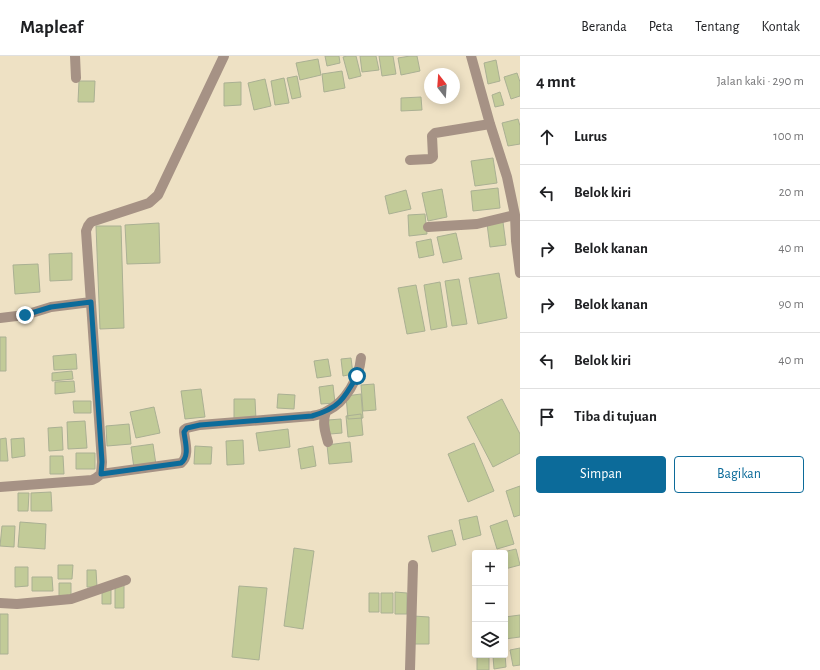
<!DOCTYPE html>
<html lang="id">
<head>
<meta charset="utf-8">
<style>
	body { margin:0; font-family:"Alegreya Sans",sans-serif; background:#f6f6f6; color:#202124 }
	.controls { position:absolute; right:12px; bottom:12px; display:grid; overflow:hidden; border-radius:4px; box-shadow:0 2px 10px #0003 }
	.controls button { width:36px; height:36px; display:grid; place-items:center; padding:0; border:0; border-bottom:1px solid #e0e0e0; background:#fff; color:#202124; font:20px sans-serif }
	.compass { position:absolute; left:424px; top:12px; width:36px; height:36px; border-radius:50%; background:#fff; box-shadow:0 2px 10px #0003; rotate:343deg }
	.stop { position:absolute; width:12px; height:12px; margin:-9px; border:3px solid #0c6b9a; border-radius:50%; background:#fff }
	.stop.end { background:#0c6b9a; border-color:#fff; box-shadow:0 1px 4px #0008 }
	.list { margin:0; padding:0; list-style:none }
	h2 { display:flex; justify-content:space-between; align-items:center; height:52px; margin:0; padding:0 16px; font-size:17px }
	h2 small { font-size:13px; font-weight:400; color:#757577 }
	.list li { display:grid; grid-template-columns:26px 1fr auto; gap:12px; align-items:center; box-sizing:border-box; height:56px; padding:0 16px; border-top:1px solid #e0e0e0 }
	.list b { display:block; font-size:15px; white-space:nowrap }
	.list em { font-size:13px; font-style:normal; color:#757577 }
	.actions { display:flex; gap:8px; padding:12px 16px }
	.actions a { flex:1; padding:9px 0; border:1px solid #0c6b9a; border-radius:4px; text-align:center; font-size:14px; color:#0c6b9a }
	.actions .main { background:#0c6b9a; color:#fff }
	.icon { flex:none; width:22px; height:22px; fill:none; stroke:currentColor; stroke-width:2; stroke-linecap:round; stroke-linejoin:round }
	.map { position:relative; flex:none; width:520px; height:614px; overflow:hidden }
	header { display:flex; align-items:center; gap:24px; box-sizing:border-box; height:56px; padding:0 20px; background:#fff; border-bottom:1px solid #e0e0e0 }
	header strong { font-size:19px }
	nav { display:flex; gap:22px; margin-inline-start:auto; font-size:14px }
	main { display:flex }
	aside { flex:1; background:#fff }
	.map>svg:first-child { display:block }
</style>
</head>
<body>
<header>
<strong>Mapleaf</strong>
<nav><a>Beranda</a><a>Peta</a><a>Tentang</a><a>Kontak</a></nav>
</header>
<main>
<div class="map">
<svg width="520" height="614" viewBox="0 0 520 614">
	<rect width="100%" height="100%" fill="#eee1c4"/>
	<path fill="#c2cb98" stroke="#aab093" d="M325,0H339L340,7L327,10Z
		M347,0H356L361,20L349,23L343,1Z
		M360,0H376L379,14L362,16Z
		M379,0H393L396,18L382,20Z
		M410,0H417L420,15L401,19L398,2Z
		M318,3L321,19L300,24L296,7Z
		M496,4L500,25L488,28L484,7Z
		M342,15L345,32L324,36L322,18Z
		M517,17L520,26V40L511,43L504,21Z
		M297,20L301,41L292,43L287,22Z
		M284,22L289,47L275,49L271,25Z
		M265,23L271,50L254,54L248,27Z
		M79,25H95L94,46H78Z
		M241,26V49L224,50V27Z
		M500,36L504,49L495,51L492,39Z
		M421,41L422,54L401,55V42Z
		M518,63L520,70V88L508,90L502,67Z
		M493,102L497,127L475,130L471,105Z
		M498,132L500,152L473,155L471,135Z
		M442,133L447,161L428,165L422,137Z
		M406,134L411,153L389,158L385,140Z
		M425,158L427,178L409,180L408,159Z
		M503,166L506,189L490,191L487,168Z
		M159,167L160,207L127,208L125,169Z
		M96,170H121L124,272L100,273Z
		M456,177L462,203L443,207L437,181Z
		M431,183L434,199L419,202L416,186Z
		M72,197V224L50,225L49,198Z
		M38,208L40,236L15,238L13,209Z
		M499,217L507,262L478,268L469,222Z
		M459,223L467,268L452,270L445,225Z
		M440,226L447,271L431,274L424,229Z
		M416,229L425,275L407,278L398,232Z
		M0,281H6V315H0Z
		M76,298L77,313L54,314L53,300Z
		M351,302L353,318L343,320L341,303Z
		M328,303L331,320L317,322L314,305Z
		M72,315L73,323L52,325V317Z
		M74,325L75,336L55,338V326Z
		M374,328L376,354L363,355L361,329Z
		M333,329L335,347L321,348L319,331Z
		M201,333L205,361L185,363L181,335Z
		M278,338L295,339L294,353L277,352Z
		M361,338L363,362L348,363L346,340Z
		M234,343H255L256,364H234Z
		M502,343L520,378V397L493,411L467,361Z
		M73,345H91V357H74Z
		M154,351L160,377L136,382L130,356Z
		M361,358L363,379L348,381L346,360Z
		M341,363L342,377L330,378L328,364Z
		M85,365L87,392L68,393L67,366Z
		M129,368L131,388L107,390L106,370Z
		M62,371L63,394L49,395L48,372Z
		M288,373L290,391L259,395L256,377Z
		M6,382L8,405H0V383Z
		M24,382L25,400L12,402L11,383Z
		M243,384L244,408L227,409L226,385Z
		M350,386L352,406L329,408L327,389Z
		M474,387L494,435L468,446L448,398Z
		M153,388L156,409L134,412L131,391Z
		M195,390L212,391L211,408H194Z
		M313,390L316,410L301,413L298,393Z
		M76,397H95V413H76Z
		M50,400H63L64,418H50Z
		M520,430V459L514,461L506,435Z
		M51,436L52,455H31V437Z
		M18,437H29L28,455H18Z
		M477,460L481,479L463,484L459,464Z
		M507,464L514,488L497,493L490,470Z
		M20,466L46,468L45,493L18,491Z
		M2,470H15L14,491L0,490Z
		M452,474L456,489L432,496L428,480Z
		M294,492L314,495L303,573L284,570Z
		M516,493L520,509L505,513V497H499Z
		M58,509H73L72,523H58Z
		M15,511H28V530L15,531Z
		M87,514H96L97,531H87Z
		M32,521H52L53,535H32Z
		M59,527H71V541H59Z
		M115,528H124V552H115Z
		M239,530L267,532L259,604L232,601Z
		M102,534H111V548H102Z
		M395,536L407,537V558H395Z
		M369,537H379V556H369Z
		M381,537H393V557H381Z
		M0,558H8V598H0Z
		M520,559V581L505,583V561Z
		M413,560L429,561V588H413Z
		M520,592V609L513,610L510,594Z
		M505,598L506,611L494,613L493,600Z
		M477,599H489V614H477Z"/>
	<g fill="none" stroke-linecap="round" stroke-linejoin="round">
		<path stroke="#a69285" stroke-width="10" d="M75,0L76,22
			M471,0L490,68L507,121L515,159L516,185L520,217
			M410,104L430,103L433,101L432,80L435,77L490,68
			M428,171L477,168L515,159
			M0,262L25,259L51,251L91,246
			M326,356C322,366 325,376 328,386
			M101,418L181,407C190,400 185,386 184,376V374L187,372L200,369L312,360C317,359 323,358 327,355C346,346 359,322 361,302
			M0,431L92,424L96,422L101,418L102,406L86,175L88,170L91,166L149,147L158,139L224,0
			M0,547L17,548L71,543L126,524
			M410,614L413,509"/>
	</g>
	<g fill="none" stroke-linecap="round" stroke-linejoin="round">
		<path stroke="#0c6b9a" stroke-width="5" d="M25,259L51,251L91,246L102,406L101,418L181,407C190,400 185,386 184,376L187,372L200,369L312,360C339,352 344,343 357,320"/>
	</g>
</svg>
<div class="controls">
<button>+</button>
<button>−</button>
<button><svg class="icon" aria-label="layers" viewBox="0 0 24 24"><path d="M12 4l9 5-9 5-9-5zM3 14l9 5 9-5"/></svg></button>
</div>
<svg class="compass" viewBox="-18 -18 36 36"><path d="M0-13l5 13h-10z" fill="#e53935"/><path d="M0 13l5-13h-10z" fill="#757577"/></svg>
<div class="stop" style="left:357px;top:320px"></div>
<div class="stop end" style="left:25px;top:259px"></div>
</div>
<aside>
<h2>4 mnt<small>Jalan kaki · 290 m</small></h2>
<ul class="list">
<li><svg class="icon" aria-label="ahead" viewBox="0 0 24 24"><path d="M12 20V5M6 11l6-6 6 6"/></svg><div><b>Lurus</b></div><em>100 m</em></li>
<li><svg class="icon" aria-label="left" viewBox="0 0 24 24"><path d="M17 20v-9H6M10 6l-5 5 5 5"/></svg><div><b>Belok kiri</b></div><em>20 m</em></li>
<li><svg class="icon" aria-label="right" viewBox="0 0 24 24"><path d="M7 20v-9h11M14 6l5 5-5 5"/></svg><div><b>Belok kanan</b></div><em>40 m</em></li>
<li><svg class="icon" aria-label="right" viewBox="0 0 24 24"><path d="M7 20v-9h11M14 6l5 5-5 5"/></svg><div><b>Belok kanan</b></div><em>90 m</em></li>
<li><svg class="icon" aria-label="left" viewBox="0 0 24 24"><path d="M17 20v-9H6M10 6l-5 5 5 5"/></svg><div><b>Belok kiri</b></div><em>40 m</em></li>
<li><svg class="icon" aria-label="arrive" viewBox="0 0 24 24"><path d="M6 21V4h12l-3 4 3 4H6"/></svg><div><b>Tiba di tujuan</b></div></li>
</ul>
<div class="actions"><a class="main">Simpan</a><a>Bagikan</a></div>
</aside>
</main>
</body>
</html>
